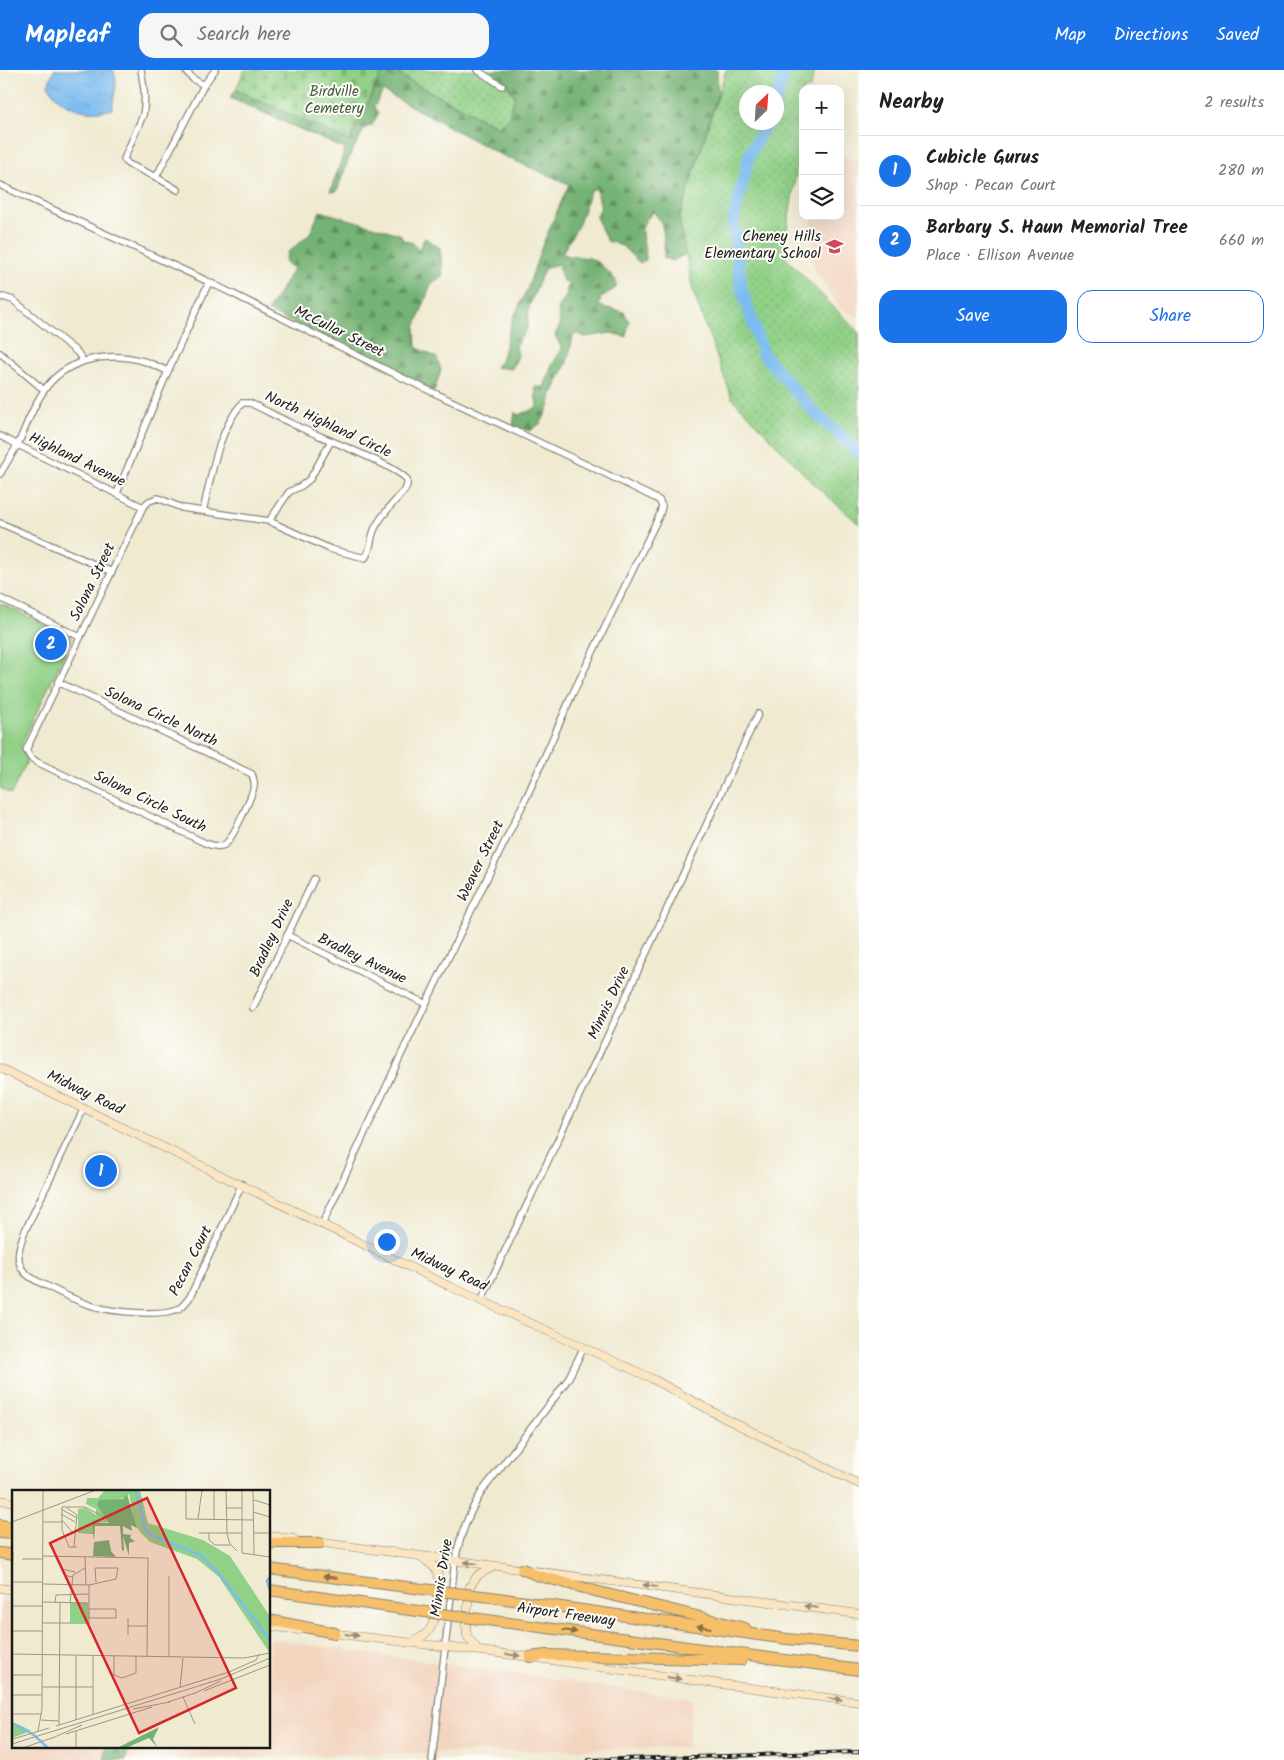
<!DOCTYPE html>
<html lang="en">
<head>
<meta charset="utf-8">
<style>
	body { margin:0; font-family:Kalam,sans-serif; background:#f6f6f6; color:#202124 }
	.controls { position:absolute; right:15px; top:15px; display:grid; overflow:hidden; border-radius:10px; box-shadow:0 5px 20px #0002 }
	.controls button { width:45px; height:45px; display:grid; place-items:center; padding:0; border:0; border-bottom:1px solid #e0e0e0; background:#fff; color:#202124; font:25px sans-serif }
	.compass { position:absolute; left:739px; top:15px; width:45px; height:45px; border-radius:50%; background:#fff; box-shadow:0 5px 20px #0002; rotate:25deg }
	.you { position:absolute; left:386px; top:1171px; width:18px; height:18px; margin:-12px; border:4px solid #fff; border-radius:50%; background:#1a73e8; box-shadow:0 0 0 8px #1a73e833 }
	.badge { display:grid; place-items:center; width:32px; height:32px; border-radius:50%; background:#1a73e8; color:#fff; font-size:16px; font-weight:700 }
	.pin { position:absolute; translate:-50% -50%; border:2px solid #fff; box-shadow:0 1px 5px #0006 }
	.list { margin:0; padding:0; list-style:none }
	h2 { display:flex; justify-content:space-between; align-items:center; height:65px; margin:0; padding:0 20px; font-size:21px }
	h2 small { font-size:16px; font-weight:400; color:#757577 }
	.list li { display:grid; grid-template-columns:32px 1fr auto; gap:15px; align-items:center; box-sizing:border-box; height:70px; padding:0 20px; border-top:1px solid #e0e0e0 }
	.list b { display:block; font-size:19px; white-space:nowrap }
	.list p { margin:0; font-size:16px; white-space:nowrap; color:#757577 }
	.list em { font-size:16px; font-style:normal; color:#757577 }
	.actions { display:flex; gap:10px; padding:15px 20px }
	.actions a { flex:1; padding:11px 0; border:1px solid #1a73e8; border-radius:15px; text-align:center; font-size:18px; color:#1a73e8 }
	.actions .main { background:#1a73e8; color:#fff }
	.icon { flex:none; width:28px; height:28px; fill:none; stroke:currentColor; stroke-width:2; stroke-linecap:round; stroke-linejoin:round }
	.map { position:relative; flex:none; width:859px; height:1690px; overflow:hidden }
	header { display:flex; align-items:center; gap:30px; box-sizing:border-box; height:70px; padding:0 25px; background:#1a73e8; color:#fff }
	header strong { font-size:24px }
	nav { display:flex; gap:28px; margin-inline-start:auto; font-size:18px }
	.search { width:350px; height:45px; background:#f6f6f6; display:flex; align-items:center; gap:12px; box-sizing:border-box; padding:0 18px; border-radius:15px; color:#757577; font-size:19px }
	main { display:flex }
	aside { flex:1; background:#fff }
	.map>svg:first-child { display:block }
</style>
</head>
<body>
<header>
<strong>Mapleaf</strong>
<div class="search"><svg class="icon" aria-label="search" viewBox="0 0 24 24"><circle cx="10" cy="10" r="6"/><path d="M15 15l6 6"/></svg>Search here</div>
<nav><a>Map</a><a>Directions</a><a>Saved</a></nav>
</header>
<main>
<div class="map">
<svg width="859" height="1690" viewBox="0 0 859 1690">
	<defs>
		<pattern id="grass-dots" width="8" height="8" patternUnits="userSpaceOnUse" patternTransform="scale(1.25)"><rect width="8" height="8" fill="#91d087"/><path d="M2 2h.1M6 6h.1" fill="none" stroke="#7cb274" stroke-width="1.8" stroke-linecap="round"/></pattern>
		<pattern id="forest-firs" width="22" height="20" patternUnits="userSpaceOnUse" patternTransform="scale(1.25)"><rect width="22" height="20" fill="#74b274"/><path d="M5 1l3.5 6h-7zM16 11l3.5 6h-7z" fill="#5e905e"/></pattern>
		<pattern id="cemetery-stones" width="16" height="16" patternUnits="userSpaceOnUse" patternTransform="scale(1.25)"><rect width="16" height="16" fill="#91d087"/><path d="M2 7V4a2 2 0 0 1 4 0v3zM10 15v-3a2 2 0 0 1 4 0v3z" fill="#7cb274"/></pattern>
		<pattern id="water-ripples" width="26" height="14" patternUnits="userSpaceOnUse" patternTransform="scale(1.25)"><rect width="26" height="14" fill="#7bbbef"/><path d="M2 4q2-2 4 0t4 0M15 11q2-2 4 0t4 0" fill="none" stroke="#6aa0cc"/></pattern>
	</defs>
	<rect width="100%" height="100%" fill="#fdfcf7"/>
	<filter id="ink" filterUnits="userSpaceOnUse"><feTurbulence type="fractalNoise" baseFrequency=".02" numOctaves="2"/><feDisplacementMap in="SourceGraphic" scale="10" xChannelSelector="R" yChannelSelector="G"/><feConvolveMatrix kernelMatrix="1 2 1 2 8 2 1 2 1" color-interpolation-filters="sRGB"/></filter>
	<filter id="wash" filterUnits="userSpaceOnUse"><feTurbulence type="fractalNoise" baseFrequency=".0096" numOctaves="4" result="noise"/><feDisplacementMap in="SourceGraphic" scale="20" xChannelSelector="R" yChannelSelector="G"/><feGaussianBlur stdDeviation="1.12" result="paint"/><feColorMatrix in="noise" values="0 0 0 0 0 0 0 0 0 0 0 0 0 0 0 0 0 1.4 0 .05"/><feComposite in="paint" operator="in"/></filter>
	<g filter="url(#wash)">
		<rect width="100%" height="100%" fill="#f0ead1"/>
		<path fill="#f3d4bf" d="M840,84L859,93V247L840,238L813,196L811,146H840Z
			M0,1532L14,1534V1676H106L104,1690H0Z
			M269,1569L693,1629L687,1677L126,1690L128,1676H269Z"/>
		<path fill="url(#grass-dots)" stroke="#567652" fill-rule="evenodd" d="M399,0H492L507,14L515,27L509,46L498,57L399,5Z
			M726,0H815L810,19H803V59L783,185L859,263V454L814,414L732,328L693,222L679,149ZM746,22H776V52H746Z"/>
		<path fill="url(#forest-firs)" stroke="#486748" d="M383,0H399V5L498,57L509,46L515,27L507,14L492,0H717L718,23L679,149L686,184L672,191L664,188C664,172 666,153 653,142C650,146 645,150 643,155C639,163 647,180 646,190L640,193L622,176L607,171L596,147L601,137L596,118L590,121L579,154L562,183C570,188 580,186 589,188C599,191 609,203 616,210V218L601,227L599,236L624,242L629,252L626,267L612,263L585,267L577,263L573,267L567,292L552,324L550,335L541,353L530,361L513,356L515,342L518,345L537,338L535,317H544L552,295L562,279L555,265L560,255L558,238L566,226L568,212L563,211L558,194L544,199L529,237L527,259L516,275L518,286L512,299L495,297L501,291L512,250L527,220L542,176L569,114L501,85L383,21L374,37L378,44L372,55L365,58L351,83L337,121L330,122L345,79L230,28L236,20L349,71Z
			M320,141L400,164L403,170L413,173L418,180L425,168L440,178L443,205L431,214L415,258L416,277L437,288L441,300L434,322L268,241L294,198L285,192L287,183L309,165Z
			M106,1676H128L126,1690H104Z"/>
		<path fill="url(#cemetery-stones)" stroke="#567652" d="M244,0H383L349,71L236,20Z"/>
		<path fill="#91d087" stroke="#567652" d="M0,533L72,568L21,675L27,691L11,724L0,718Z"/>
		<path fill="url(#water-ripples)" stroke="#4c6c86" d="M54,0H114L116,14L112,39C89,46 59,38 48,15Z"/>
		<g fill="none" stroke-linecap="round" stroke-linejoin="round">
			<path stroke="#7bbbef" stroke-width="12" d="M776,31L785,0
				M766,52L749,86L733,151L741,217L763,284L812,340L859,383"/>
		</g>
	</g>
	<g filter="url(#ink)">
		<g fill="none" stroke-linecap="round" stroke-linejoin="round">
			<defs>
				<path id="street" d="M141,0C144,16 146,29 143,45L124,89L128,94L156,107L178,120
					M185,0L193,9L204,15
					M477,0L502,16
					M156,107L204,15L215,0
					M0,115L209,212L409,311L606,404L659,430L662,436L660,444L572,625L527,726L401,985L322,1155
					M0,228L3,227L13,230L78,283L83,291
					M0,283L44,320
					M0,366L143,437
					M0,404C6,394 12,384 18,374C26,357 32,338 43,322C64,289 107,281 143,291C151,293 160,298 168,301
					M117,423L168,301L209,212
					M269,451L289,422L301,416L310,409L331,371
					M0,453L112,502
					M0,528L80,567
					M58,612L252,704C253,708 255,712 254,716C252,726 232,771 224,775C218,778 211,775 205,773L37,692L30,687L26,680L143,437L149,431L158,428L182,438L269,451L330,479L365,488C372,479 370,468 375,458C382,444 394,432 405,420L407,415V410C400,397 318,366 299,357C283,350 267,341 250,333H242C217,363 212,404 203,441
					M287,865L426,934
					M253,938L314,809
					M84,1038L24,1163C20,1175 15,1187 22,1199C28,1208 39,1212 47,1216C62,1224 77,1231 93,1236C112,1242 162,1247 180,1238C184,1235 187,1231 190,1227L242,1114
					M481,1231L608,965L758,644
					M432,1690L455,1491C460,1465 469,1442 483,1420L556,1326L568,1309L584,1277"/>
				<path id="secondary" d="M0,998L449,1216L651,1308L724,1348L859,1414
					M0,1430L14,1432
					M269,1466L294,1469
					M316,1472L859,1544
					M0,1518L14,1520
					M269,1556L299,1560
					M330,1563L530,1587L728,1615L859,1632
					M411,1573C418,1569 425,1566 430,1559C436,1549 441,1512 437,1502C433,1494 426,1490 419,1487
					M479,1581L467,1566L466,1555L470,1516L478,1505L493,1497"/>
				<path id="highway" d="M0,1455L14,1457
					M0,1463L14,1464
					M269,1473H320
					M0,1483L14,1485
					M269,1499L414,1518
					M522,1499L536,1505L599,1522L745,1558
					M269,1520L410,1540
					M491,1527L787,1569L859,1576
					M269,1550L335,1563
					M487,1550L859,1600
					M530,1587L546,1585L741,1590"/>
			</defs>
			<use href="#street" stroke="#868376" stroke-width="8"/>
			<use href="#secondary" stroke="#868376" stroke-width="9"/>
			<use href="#highway" stroke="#868376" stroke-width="12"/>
			<use href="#street" stroke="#fff" stroke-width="5.5"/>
			<use href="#secondary" stroke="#fbe6c4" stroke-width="8"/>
			<use href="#highway" stroke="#f6c06b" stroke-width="10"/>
			<defs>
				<path id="rail" d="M589,1690L859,1682"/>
			</defs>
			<use href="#rail" stroke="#1c1c1c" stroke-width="4"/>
			<use href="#rail" stroke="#fdfcf7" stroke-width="2" stroke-dasharray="5.5" stroke-linecap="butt"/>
			<defs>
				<path id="highway-bridge" d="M414,1518L491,1527
					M410,1540L487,1550"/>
			</defs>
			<use href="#highway-bridge" stroke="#868376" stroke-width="12" stroke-linecap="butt"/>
			<use href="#highway-bridge" stroke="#f6c06b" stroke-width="10"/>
		</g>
		<defs><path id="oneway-solid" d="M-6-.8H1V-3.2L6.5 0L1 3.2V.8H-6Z" transform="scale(1.25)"/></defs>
		<g fill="#978b78">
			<use href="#oneway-solid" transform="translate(471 1493) rotate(-173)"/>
			<use href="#oneway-solid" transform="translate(650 1516) rotate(-172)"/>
			<use href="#oneway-solid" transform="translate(811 1537) rotate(-172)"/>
			<use href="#oneway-solid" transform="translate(352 1565) rotate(7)"/>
			<use href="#oneway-solid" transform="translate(513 1585) rotate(7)"/>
			<use href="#oneway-solid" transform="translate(674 1608) rotate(8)"/>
			<use href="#oneway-solid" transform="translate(835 1629) rotate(7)"/>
		</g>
		<g fill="#896e44">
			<use href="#oneway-solid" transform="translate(330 1507) rotate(-173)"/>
			<use href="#oneway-solid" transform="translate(704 1557) rotate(-172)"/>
			<use href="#oneway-solid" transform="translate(570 1561) rotate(8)"/>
		</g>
	</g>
	<defs>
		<symbol id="school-bare" viewBox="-9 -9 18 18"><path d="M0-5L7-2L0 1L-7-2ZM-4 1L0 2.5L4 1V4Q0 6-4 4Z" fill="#d1495b" stroke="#fdfcf7" stroke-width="2.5" paint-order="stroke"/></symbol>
	</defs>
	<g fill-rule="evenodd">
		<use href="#school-bare" x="822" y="164" width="25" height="25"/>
	</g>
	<g text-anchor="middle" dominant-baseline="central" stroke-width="4" stroke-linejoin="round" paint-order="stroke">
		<g font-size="15" fill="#455b41" stroke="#fdfcf7">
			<text x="334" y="22">Birdville<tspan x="334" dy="17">Cemetery</tspan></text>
		</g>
		<g font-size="15" fill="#1c1c1c" stroke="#fdfcf7" text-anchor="end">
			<text x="821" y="167">Cheney Hills<tspan x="821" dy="17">Elementary School</tspan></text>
		</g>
		<g font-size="15" fill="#1c1c1c" stroke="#fdfcf7">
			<text transform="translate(339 262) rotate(26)">McCullar Street</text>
			<text transform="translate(328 355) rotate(25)">North Highland Circle</text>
			<text transform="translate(77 390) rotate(26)">Highland Avenue</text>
			<text transform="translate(93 512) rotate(-64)">Solona Street</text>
			<text transform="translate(161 647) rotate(25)">Solona Circle North</text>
			<text transform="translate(150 732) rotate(26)">Solona Circle South</text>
			<text transform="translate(481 791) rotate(-64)">Weaver Street</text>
			<text transform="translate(272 868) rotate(-65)">Bradley Drive</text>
			<text transform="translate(362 889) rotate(26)">Bradley Avenue</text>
			<text transform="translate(609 933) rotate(-65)">Minnis Drive</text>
			<text transform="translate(85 1023) rotate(26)">Midway Road</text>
			<text transform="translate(191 1191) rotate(-63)">Pecan Court</text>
			<text transform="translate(449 1200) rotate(25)">Midway Road</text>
			<text transform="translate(442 1508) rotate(-81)">Minnis Drive</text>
			<text transform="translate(566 1545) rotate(8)">Airport Freeway</text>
		</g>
	</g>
	<g transform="translate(12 1420)">
		<rect width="258" height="258" fill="#f0ead1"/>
		<path d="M93,0H128L136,33L191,50L218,66L257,125V162L207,87L185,69L138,52L128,42L123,34L117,4L112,8L90,12L98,32L83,33L74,18L84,25V19L74,14L75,8H86Z" fill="#91d087"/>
		<path d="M115,4L125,38L119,35L120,41L111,36V44L119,45L118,48L123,51L117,53V66L111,46L112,60L110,61L108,36H83L82,50L81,44H66L81,43V29L84,33H97L85,15L87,10L111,9ZM97,50L99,61L104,67L81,66L82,52ZM147,237L141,249L145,257L137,248L116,257H107Z" fill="#74b274"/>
		<path d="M74,18L81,29V43H66V19Z" fill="#91d087"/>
		<path d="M58,113H76L78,134H58ZM0,232L10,236L19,241L0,248Z" fill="#91d087"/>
		<path fill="none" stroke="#7bbbef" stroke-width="2.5" d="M124,0L133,39L139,45L188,65L205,81L258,150M258,87L255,91L258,101M0,233L22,245L35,257"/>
		<path fill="none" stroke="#9b9889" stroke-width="1" d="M174,0V29L241,30M214,0L215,44L218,54L225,61M230,0V63L258,67M241,0L242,65M242,10L258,15M50,17H73L96,29M50,17V40L57,57H65M55,18L65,25L62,57M214,18H230M49,19L65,28M241,22L258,27M49,24L63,32M186,29L190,0M50,30L62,44M202,30V0M0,32L84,0M31,32H50M187,43H230M197,43V50L203,55H218M242,43H258M1,62L0,92H31M31,66L136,68L135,166M73,66L74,95M10,69H31M60,87L52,85L50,79L63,82M31,94L77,95L104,89L106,78H83L84,92M31,112L77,113M43,112L44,105L77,104M58,113L61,85L73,78M0,116H31M77,119H104V128H77V95M31,133H58M116,136H135M0,141H31M116,145V128M0,164L232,168L258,163M102,166V185L110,188L124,183V166M157,167V86M0,185H30M30,197H81M168,197L171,168M192,201L258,175M181,204L209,191M0,205H30M171,207L183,234M156,212L183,203M121,219L158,212M0,224H30M81,225V166M29,230L47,231M64,230V166M47,235L48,112M44,236L217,182L244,170L247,164M26,241L30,219L31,0M54,244L140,217M1,249L37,238M38,249L70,235M0,254L209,189L258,168M13,257L40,248M64,257V241"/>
		<path fill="#d62828" fill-opacity="0.15" stroke="#d62828" stroke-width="2.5" d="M135,8L224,198L127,243L38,53Z"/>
		<rect width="258" height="258" fill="none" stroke="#1c1c1c" stroke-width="2.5"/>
	</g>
</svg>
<div class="controls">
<button>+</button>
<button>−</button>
<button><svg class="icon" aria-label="layers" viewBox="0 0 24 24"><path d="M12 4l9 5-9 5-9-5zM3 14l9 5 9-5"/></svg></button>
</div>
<svg class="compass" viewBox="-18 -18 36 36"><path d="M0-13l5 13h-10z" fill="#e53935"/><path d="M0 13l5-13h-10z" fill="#757577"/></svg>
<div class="you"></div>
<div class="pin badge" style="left:101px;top:1101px">1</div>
<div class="pin badge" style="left:51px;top:574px">2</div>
</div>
<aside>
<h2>Nearby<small>2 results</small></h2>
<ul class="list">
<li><span class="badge">1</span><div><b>Cubicle Gurus</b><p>Shop · Pecan Court</p></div><em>280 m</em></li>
<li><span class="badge">2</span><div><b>Barbary S. Haun Memorial Tree</b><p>Place · Ellison Avenue</p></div><em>660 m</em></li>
</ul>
<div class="actions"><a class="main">Save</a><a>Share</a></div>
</aside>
</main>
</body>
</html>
